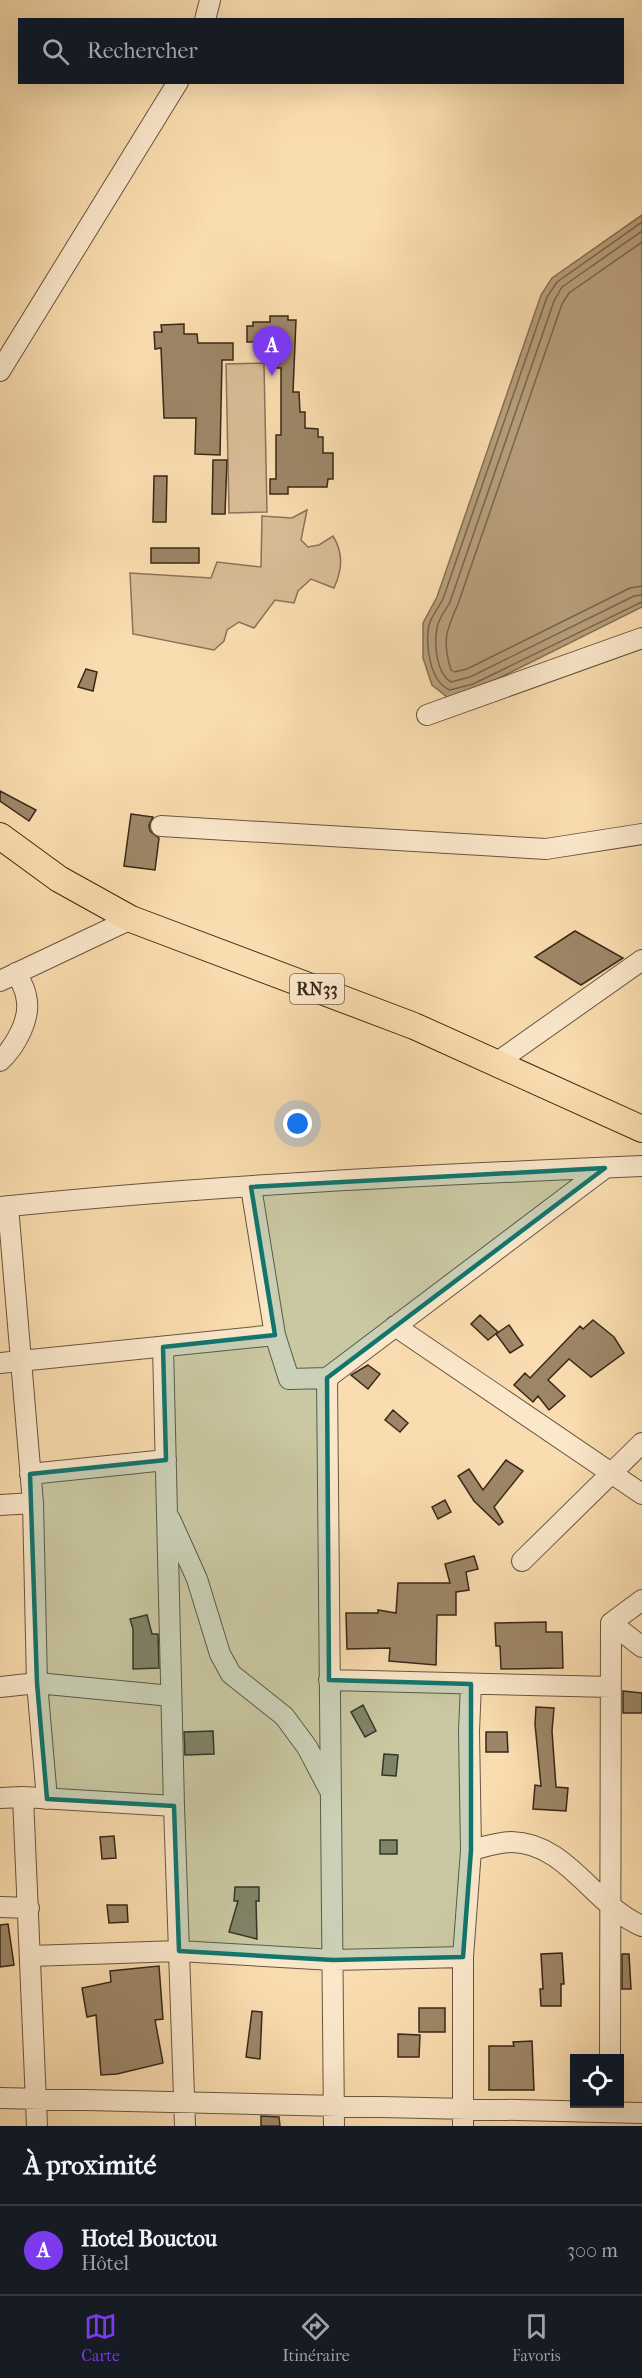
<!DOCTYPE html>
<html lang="fr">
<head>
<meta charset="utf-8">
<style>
	body { margin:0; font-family:"IM FELL French Canon",serif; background:#242831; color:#f1f3f6 }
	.controls { position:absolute; right:18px; bottom:18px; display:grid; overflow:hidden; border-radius:0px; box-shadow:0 6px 24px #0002 }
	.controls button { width:54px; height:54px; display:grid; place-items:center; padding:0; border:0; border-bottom:2px solid #363941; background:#171b24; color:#f1f3f6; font:30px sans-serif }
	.you { position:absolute; left:298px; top:1124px; width:21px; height:21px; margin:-15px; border:4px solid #fff; border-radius:50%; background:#1a73e8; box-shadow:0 0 0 9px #1a73e833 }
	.badge { display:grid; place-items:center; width:39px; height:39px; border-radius:50%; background:#7c3aed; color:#fff; font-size:20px; font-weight:700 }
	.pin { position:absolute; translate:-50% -50px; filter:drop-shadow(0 2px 3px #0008) }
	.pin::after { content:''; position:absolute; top:32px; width:21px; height:18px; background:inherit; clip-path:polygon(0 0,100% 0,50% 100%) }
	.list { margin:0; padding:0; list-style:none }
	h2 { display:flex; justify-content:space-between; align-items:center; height:78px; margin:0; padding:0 24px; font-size:26px }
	h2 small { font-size:20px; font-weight:400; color:#9ea1a6 }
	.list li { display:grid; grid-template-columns:39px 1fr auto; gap:18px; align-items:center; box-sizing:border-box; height:90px; padding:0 24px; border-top:2px solid #363941 }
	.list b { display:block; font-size:22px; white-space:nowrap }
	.list p { margin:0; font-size:20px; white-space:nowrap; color:#9ea1a6 }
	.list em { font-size:20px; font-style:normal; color:#9ea1a6 }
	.icon { flex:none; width:33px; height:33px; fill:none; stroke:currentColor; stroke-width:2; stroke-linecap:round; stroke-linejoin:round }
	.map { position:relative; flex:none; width:642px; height:2126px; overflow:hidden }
	.search { position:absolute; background:#171b24; box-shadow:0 6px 24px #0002; left:18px; right:18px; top:18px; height:66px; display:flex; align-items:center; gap:15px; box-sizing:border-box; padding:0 21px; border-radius:0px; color:#9ea1a6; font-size:22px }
	.sheet { height:168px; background:#171b24 }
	nav { display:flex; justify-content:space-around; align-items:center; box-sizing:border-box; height:84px; border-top:2px solid #363941; background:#171b24; font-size:16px; color:#9ea1a6 }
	nav a { display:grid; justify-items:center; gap:3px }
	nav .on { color:#7c3aed }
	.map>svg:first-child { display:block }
</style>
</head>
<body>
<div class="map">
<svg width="642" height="2126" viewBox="0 0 642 2126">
	<rect width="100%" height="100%" fill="#f9dcaf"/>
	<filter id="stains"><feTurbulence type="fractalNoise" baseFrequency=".00333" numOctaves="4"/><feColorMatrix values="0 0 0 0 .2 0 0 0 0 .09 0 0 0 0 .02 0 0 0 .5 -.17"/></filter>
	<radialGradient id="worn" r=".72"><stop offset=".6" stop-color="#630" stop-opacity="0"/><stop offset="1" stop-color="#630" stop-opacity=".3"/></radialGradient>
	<path fill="#d9bd96" stroke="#8a7258" stroke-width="1.5" d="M264,363L267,512L229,513L226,364Z
		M307,510L301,540L308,547L319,545L333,536C344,554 342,570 334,588L311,579L298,591L294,603L275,600L254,628L239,622L227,630L224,641L214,650L133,634L130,573L211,578L217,562L261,567L262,516L292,518Z"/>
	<path fill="#b89f7c" stroke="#866f54" stroke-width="1.5" d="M642,215V607L475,690L447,697L432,685L423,658V623L437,597L541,295L552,278Z"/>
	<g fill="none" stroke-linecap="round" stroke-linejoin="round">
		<path stroke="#79644a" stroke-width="1.5" d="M642,222L557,282L547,297L443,599C439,607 431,617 429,625C425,646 430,682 450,690L473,684L642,602
			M642,231L562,287L554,301L450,602C446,610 438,619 437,628C434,644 436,673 451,682L470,677L634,596L642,595
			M642,242L569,293L562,304L458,604C446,631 442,641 451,670L454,672L467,669L630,588L642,586"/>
	</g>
	<path fill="#9d8667" stroke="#3a2819" stroke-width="1.5" d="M270,316H288V320H296L293,392H299L300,412H305V428L318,429V437H323V453H333V479H328L327,487H288V494H270V479H276V435H281V368H277V342H247V326H253V322H270Z
		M184,324V334H197L198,343H233V360H222L220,455L195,454L196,418H164L161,348L155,349L154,332H162L161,325Z
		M213,460H227L225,514H212Z
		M154,476H167L166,522H153Z
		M151,548H199V563H151Z
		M86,669L97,672L93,691L78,687Z
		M0,791L36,810L29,821L0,801Z
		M131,814L153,817L149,825L150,831L159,838L155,870L124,866Z
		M575,931L623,958L581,985L535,957Z
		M480,1315L498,1332L488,1340L471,1324Z
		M593,1320L614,1337L624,1353L591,1377L569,1359L548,1380L565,1396L549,1410L538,1396L533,1402L514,1385L525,1373L530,1378L580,1326L583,1329Z
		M509,1325L523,1345L510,1353L496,1334Z
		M368,1365L380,1374L368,1389L351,1375Z
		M393,1410L408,1423L400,1432L385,1420Z
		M506,1460L523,1471L494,1507L503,1522L499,1525L474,1501L458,1476L469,1469L483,1490Z
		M445,1500L451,1512L438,1519L432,1507Z
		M474,1556L478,1569L466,1572L469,1590L456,1592V1615H437L436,1665L389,1661L390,1648L347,1649L346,1613H378V1610L396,1613L398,1583H450L445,1564Z
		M147,1615L152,1634H158L159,1668L133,1669V1629L130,1619Z
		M546,1622V1632H562L563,1668L501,1669L500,1646H496L495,1623Z
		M623,1691L642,1693V1713H623Z
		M363,1705L376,1731L365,1737L351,1712Z
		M536,1707L554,1708L552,1731L556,1787L568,1788L566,1811L533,1809L535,1785L541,1786L535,1724Z
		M213,1731L214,1754L185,1755L184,1732Z
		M486,1732H507L508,1752H486Z
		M384,1754L398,1755L396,1776L382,1775Z
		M114,1836L116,1858L102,1859L100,1837Z
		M380,1840H397V1854H380Z
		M235,1887H259V1901H256L257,1939L229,1932L238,1901H234Z
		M107,1905H127L128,1922L109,1923Z
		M8,1924L14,1965L0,1967V1925Z
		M562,1953L564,1984H561V2006H541L540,1989H543L541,1954Z
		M622,1954H629L631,1989H622Z
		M159,1966L163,2019L155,2020L163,2063L117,2074L101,2075L96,2015L87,2017L82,1988L111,1982L110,1971Z
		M419,2008H445V2032H419Z
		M252,2011L262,2012L260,2059L246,2057Z
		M398,2034L420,2035L419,2057H398Z
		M532,2041L534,2090H489V2046H514L513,2042Z
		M261,2116L279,2117L280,2126H261Z"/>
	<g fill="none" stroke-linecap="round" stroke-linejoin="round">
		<defs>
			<path id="minor" d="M205,20L210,0
				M0,371L178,82
				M427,715L642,638
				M161,826L546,849L642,834
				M0,981L131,919
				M0,1061C15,1047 32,1018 26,996C25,988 20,980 16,973
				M496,1063L642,960
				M251,1187L275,1335L289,1379L327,1378L605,1168
				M8,1206L33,1503L37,1683L47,1799
				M0,1207C213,1185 428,1175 642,1166
				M395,1326L642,1494
				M163,1347L174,1806L185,2126
				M0,1363L275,1335
				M327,1378L334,2126
				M30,1474L166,1460
				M0,1505L33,1503
				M170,1519L197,1579L220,1654L231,1674L284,1716L307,1747L329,1789
				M522,1561L642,1443
				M611,1623L642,1647
				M611,1623L642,1600
				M329,1680L611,1687
				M0,1687L37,1683L171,1696
				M23,1797L37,2126
				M0,1798L23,1797L174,1806
				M471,1850L469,1731L471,1684
				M0,1907L29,1908
				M30,1956L179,1951L333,1960L463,1957L471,1850C484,1847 499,1842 512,1842C567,1843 594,1906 642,1926
				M610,2058L611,1623
				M0,2098L642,2113
				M463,2126V1957"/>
			<path id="major" d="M0,836L59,879L131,919L414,1026L642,1129"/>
		</defs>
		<use href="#minor" stroke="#6a553e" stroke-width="22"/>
		<use href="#major" stroke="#3a2819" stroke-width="28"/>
		<use href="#minor" stroke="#fbe8cb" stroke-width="20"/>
		<use href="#major" stroke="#f9dcaf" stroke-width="26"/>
	</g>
	<path fill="#0f766e" fill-opacity="0.2" stroke="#0f766e" stroke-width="4.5" stroke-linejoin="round" d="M605,1168L327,1378L329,1680L471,1684V1850L463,1957L333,1960L179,1951L174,1806L47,1799L37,1683L30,1474L166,1460L163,1347L275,1335L251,1187Z"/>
	<g text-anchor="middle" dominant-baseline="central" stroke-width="4.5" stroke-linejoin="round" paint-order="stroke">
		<rect fill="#fbe8cb" stroke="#74624e" stroke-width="1.5" x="290" y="974" width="54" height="30" rx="4.5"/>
		<g font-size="18" font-weight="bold" fill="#3a2819">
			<text x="317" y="989">RN33</text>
		</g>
	</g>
	<rect width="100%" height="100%" filter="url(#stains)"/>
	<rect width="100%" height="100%" fill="url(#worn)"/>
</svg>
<div class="controls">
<button><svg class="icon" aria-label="locate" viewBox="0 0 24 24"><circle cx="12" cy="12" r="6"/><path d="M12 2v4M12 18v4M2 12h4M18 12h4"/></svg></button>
</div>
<div class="you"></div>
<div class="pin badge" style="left:272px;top:376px">A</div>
<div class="search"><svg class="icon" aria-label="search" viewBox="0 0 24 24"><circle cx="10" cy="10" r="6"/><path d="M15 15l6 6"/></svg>Rechercher</div>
</div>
<section class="sheet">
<h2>À proximité<small></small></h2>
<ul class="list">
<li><span class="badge">A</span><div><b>Hotel Bouctou</b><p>Hôtel</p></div><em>300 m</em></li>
</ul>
</section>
<nav>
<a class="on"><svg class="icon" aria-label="map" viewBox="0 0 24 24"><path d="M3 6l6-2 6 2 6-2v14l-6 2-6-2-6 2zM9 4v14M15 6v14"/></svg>Carte</a>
<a><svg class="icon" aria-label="directions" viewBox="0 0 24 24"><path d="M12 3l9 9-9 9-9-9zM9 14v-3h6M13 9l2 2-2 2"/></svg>Itinéraire</a>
<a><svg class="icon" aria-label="saved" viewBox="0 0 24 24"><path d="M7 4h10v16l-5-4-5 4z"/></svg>Favoris</a>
</nav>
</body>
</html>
